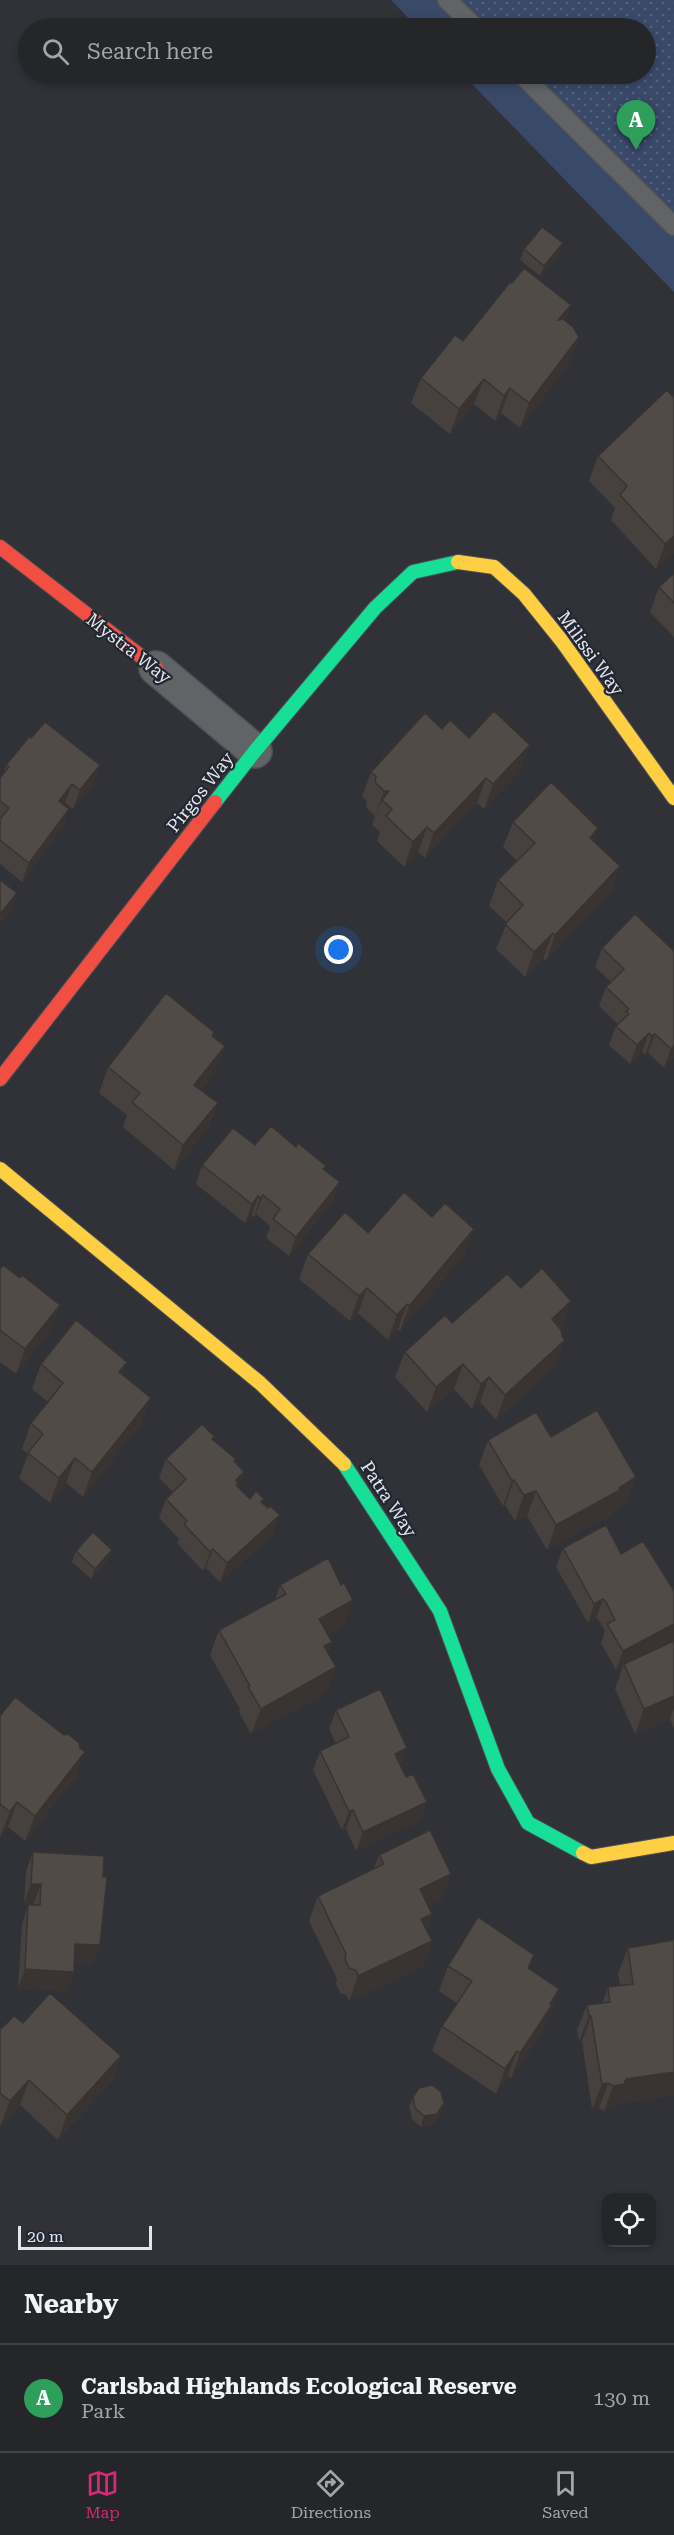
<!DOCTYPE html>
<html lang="en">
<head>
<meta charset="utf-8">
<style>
	body { margin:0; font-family:"Roboto Serif",serif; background:#303236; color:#f1f3f6 }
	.controls { position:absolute; right:18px; bottom:18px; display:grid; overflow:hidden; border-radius:12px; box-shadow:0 3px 9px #0003 }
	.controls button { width:54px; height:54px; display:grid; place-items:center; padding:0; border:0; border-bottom:2px solid #414347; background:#24262a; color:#f1f3f6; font:30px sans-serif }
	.scale { position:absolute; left:18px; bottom:15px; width:134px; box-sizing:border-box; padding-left:6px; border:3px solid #e3e7ed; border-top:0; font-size:16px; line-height:21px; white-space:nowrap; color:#e3e7ed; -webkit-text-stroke:4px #222731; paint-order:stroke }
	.you { position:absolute; left:339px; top:950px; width:21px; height:21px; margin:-15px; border:4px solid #fff; border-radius:50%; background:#1a73e8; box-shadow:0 0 0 9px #1a73e833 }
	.badge { display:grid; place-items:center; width:39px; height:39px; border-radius:50%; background:#db2777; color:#fff; font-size:20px; font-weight:700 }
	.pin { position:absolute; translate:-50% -50px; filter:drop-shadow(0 2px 3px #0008) }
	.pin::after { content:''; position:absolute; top:32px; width:21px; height:18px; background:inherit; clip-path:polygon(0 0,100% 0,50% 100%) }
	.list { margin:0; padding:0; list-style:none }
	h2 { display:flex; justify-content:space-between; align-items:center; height:78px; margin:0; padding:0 24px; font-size:26px }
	h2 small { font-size:20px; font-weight:400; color:#a3a5a8 }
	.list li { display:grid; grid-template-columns:39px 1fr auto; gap:18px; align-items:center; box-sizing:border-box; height:108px; padding:0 24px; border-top:2px solid #414347 }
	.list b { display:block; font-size:22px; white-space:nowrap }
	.list p { margin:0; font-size:20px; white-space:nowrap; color:#a3a5a8 }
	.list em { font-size:20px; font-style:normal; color:#a3a5a8 }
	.icon { flex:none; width:33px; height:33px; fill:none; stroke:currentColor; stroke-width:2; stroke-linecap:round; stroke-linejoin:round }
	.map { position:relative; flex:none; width:674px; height:2265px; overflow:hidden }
	.search { position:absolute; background:#24262a; box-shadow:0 3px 9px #0003; left:18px; right:18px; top:18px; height:66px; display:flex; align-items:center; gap:15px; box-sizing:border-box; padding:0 21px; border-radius:33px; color:#a3a5a8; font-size:22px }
	.sheet { height:186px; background:#24262a }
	nav { display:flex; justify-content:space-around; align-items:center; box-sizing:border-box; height:84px; border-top:2px solid #414347; background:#24262a; font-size:16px; color:#a3a5a8 }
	nav a { display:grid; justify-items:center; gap:3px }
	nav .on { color:#db2777 }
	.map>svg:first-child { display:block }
</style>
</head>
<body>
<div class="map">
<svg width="674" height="2265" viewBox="0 0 674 2265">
	<defs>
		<pattern id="park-dots" width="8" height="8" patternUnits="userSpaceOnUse" patternTransform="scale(1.5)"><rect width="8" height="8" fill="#3a4968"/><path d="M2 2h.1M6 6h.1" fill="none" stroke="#56637e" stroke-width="1.8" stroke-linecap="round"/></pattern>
	</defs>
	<rect width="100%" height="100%" fill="#303238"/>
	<path fill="#3a4968" d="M391,0H674V292L462,74H646V28H418Z"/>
	<path fill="url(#park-dots)" d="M447,0H674V226L521,74H646V28H476Z"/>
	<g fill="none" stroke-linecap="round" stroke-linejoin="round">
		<defs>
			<path id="lane" d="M447,0L476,28
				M521,74L674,226"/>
			<path id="street" d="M156,668L255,751"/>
			<path id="fast" d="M215,802L255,751L375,608L413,572L458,562
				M344,1464L440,1611L498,1769L528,1823L583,1853"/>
			<path id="slow" d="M458,562L494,567L524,594L561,640L674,798
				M0,1169L260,1383L344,1464
				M583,1853L591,1857L674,1843"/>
			<path id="jam" d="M0,547L156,668
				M0,1079L215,802"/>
		</defs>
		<use href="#lane" stroke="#4d5055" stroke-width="21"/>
		<use href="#street" stroke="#4d5055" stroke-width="36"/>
		<use href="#fast" stroke="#4d5055" stroke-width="16"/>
		<use href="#slow" stroke="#4d5055" stroke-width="16"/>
		<use href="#jam" stroke="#4d5055" stroke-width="16"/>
		<use href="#lane" stroke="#616367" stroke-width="18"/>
		<use href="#street" stroke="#616367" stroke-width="33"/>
		<use href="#fast" stroke="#16e098" stroke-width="14"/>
		<use href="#slow" stroke="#ffcf43" stroke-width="14"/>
		<use href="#jam" stroke="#f24e42" stroke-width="14"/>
	</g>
	<path fill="#46403e" d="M524,249L559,254L540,276L520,260Z
		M512,283L571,305L565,321L579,337L570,362L520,428L501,413L495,421L474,404L450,434L411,403L421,378L463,341Z
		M667,390L674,552L656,569L611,520L615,508L589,481L598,456Z
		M674,573V637L650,612L659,587Z
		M442,729L469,738L521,770L484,809L477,803L425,858L418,852L404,867L377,841L380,832L372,825L375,816L366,807L367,801L362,797L371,772Z
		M6,765L93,784L73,809L65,803L64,805L69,809L62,828L22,882L0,864V778L2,776Z
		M513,822L598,828L593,841L620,866L611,891L546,961L543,958L525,977L496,949L507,923L489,906L498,880L517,861L503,847Z
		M635,914L674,1057L664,1068L648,1053L645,1055L642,1052L630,1064L609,1045L616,1026L618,1024L599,1006L606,987L611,982L595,967L602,948Z
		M214,1032L213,1037L216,1071L201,1090L218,1103L208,1128L174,1170L123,1127L127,1115L99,1093L108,1067Z
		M255,1145L296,1147L326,1166L324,1169L333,1201L289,1256L266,1238L270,1226L256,1214L254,1217L252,1215L245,1223L196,1184L202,1165Z
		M368,1233L465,1254L400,1331L398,1329L388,1340L358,1313L350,1321L299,1279L308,1254Z
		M0,1269L51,1330L16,1374L0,1362Z
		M571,1301L562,1326L560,1328L556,1365L496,1420L480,1402L472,1409L454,1389L427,1412L395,1377L405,1352L452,1323Z
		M127,1362L122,1375L142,1423L83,1497L66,1483L50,1503L19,1478L28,1454L22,1449L31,1423L48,1402L32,1389L41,1364Z
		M551,1437L627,1503L612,1512L611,1515L547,1550L527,1516L515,1521L505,1505L503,1506L479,1465L488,1440Z
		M213,1440L244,1472L238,1487L250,1499L263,1504L273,1534L220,1582L206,1568L203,1571L177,1543L179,1539L159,1518L166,1499L173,1492L159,1478L166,1459Z
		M606,1525L644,1655L674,1641V1729L670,1719L635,1734L615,1689L623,1666L616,1670L601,1643L605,1631L599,1621L596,1618L588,1623L556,1567L563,1548Z
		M76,1551L108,1560L91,1579L72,1562Z
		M280,1585L344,1625L328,1634L327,1692L251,1734L239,1712L240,1709L210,1655L219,1630L275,1600Z
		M336,1710L401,1766L420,1821L356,1851L346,1829L342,1830L313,1770L320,1751L336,1744L329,1729Z
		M0,1716L76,1777L25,1841L8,1827L0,1837Z
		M33,1852L93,1964L74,1963V1972L67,1991L18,1988L22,1924L28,1905H34V1903H24L26,1871Z
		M379,1855L442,1899L428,1906L432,1914L427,1930L432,1941L423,1966L349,2001L346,1995L340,1993L336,1984L337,1979L309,1921L318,1896L374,1868Z
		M674,1940V2095L617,2104L614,2109L604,2111L599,2108L592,2109L582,2041H579L577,2030L587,2005L602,2003L608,1987L620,1986L618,1973L628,1948Z
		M534,1955L529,1968L559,1989L550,2014L546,2020L543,2030L511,2078L508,2076L496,2094L432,2051L442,2026L457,2003L439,1991L448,1966Z
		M23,2023L121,2056L112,2081L58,2140L20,2105L0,2126V2027L2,2028Z
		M413,2097L444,2103L440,2114L433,2124L421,2127L412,2119L409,2107Z"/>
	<path fill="#393432" d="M563,243L559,254L540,276L544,266Z
		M571,305L561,330L558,320Z
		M579,337L570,362L520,428L529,403Z
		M484,379L474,404L450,434L459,409Z
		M510,388L501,413L495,421L504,396Z
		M674,536V552L656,569L665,544Z
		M530,745L521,770L484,809L493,784Z
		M100,765L93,784L73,809L80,790Z
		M486,778L477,803L425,858L434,833Z
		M72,784L65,803L52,820L59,801Z
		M384,791H389L382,800L375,816Z
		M69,809L62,828L22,882L29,863Z
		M427,827L418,852L404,867L413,842Z
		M598,828L589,853L590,838Z
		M620,866L611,891L546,961L555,935Z
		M17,893L10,912L0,925V914Z
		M553,933L543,958L525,977L534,952Z
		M649,1033L642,1052L630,1064L637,1045Z
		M655,1034L648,1053L645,1055L652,1036Z
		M674,1045V1057L664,1068L671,1049Z
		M225,1046L216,1071L185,1110L194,1085Z
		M218,1103L208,1128L174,1170L183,1145Z
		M340,1182L333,1201L289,1256L296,1237Z
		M263,1195L256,1214L254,1217L260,1198Z
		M258,1196L252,1215L245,1223L252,1204Z
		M474,1229L465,1254L400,1331L409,1306Z
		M367,1288L358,1313L350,1321L359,1296Z
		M571,1301L562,1326L543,1344L552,1319Z
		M407,1304L398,1329L388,1340L397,1315Z
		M60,1305L51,1330L16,1374L25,1349Z
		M565,1340L556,1365L496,1420L505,1395Z
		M127,1362L118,1387L119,1372Z
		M463,1364L454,1389L427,1412L436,1387Z
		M489,1377L480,1402L472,1409L481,1384Z
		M151,1398L142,1423L83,1497L92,1472Z
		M75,1458L66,1483L50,1503L59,1478Z
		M244,1472L237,1491L236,1480Z
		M636,1477L627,1503L612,1512L611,1515L547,1550L556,1525Z
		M514,1480L505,1505L503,1506L512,1481Z
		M536,1491L527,1516L515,1521L524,1495Z
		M280,1515L273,1534L220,1582L227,1563Z
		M213,1549L206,1568L203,1571L210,1552Z
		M112,1550L108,1560L91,1579L95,1569Z
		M603,1599L596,1618L588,1623L594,1604Z
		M353,1600L344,1625L310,1644L319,1619Z
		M674,1624V1639L625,1666L624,1664L623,1666L616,1670L623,1651Z
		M332,1642L323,1667L324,1646Z
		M336,1667L327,1692L251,1734L261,1709Z
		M674,1696V1708L670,1719L635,1734L644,1709Z
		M407,1748L400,1767L395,1754Z
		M85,1752L76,1777L25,1841L35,1816Z
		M17,1802L8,1827L0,1837L10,1812Z
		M427,1802L420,1821L356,1851L363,1832Z
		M353,1810L346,1829L342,1830L349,1811Z
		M451,1874L442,1899L411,1914L420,1889Z
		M31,1884H41L34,1903H24Z
		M432,1914L423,1939L421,1919Z
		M432,1941L423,1966L349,2001L358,1976Z
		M75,1944L100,1945L93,1964L68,1963Z
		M25,1969L74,1972L67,1991L18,1988Z
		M559,1989L550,2014L546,2020L543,2030L511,2078L520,2053Z
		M589,2016H591L582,2041H579Z
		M517,2051L508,2076L496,2094L505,2069Z
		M121,2056L112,2081L58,2140L67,2115Z
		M674,2072V2095L617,2104L614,2109L604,2111L613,2086L626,2079Z
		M29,2080L20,2105L0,2127L10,2101Z
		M608,2083L599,2108L592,2109L602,2084Z
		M444,2103L440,2114L433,2124L421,2127L424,2116Z"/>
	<path fill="#514b48" stroke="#393432" stroke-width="1.5" d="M542,227L563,243L544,266L524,249Z
		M524,268L571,305L558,320L563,319L573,327L579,337L529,403L510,388L504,396L484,379L459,409L421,378L455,335L463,341L511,281L512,283Z
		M667,390L674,398V536L665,544L620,495L627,486L598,456Z
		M674,573V603L659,587Z
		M494,711L530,745L493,784L486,778L434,833L427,827L413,842L386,816L392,809L382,800L389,791H384L375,782L376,776L371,772L425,713L442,729L450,720L469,738Z
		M45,722L100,765L80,790L72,784L59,801L69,809L29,863L0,840V819L9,808L0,801V778L9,767L6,765L29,737L31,738Z
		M551,782L598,828L590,838L620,866L555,935L553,933L534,952L505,924L523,905L498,880L535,843L513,822Z
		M0,880L17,893L0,914Z
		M635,914L674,951V1045L671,1049L655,1034L652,1036L649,1033L637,1045L616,1026L629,1014L626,1012L629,1009L606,987L624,969L602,948Z
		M166,993L214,1032L212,1036L225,1046L194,1085L218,1103L183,1145L132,1102L140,1093L108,1067Z
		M271,1126L296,1147L298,1143L326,1166L323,1169L340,1182L296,1237L273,1219L280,1209L263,1195L260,1198L258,1196L252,1204L202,1165L233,1128L255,1145Z
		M404,1192L432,1217L445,1203L474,1229L409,1306L407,1304L397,1315L367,1288L359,1296L308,1254L345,1212L368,1233Z
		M3,1265L20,1278L22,1275L60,1305L25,1349L1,1331L0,1332V1269Z
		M542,1268L571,1301L552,1319L561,1330L562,1336L565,1340L505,1395L489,1377L481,1384L463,1364L436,1387L405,1352L445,1315L452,1323L507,1274L521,1288Z
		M76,1320L127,1362L119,1372L151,1398L92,1472L75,1458L59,1478L28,1453L43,1434L31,1423L63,1383L41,1364Z
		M597,1410L636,1477L619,1488L620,1490L556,1525L536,1491L524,1495L514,1480L512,1481L488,1440L536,1412L551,1437Z
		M202,1424L215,1437L212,1439L236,1459L234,1461L244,1472L236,1480L238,1483L236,1485L250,1499L256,1491L264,1499L261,1502L268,1508L270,1506L280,1515L227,1563L213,1549L210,1552L184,1524L187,1521L166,1499L186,1479L166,1459Z
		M606,1525L621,1554L643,1541L674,1591V1624L623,1651L607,1624L615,1620L606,1602L603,1599L594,1604L563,1548Z
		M93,1532L112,1550L95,1569L76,1551Z
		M328,1558L341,1585L344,1583L353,1600L319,1619L332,1642L324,1646L336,1667L261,1709L248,1687L250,1686L219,1630L286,1594L280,1585Z
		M674,1641V1696L644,1709L624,1664Z
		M380,1689L407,1748L395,1754L406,1777L413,1774L427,1802L363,1832L353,1810L349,1811L320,1751L349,1737L336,1710Z
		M15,1697L64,1735L68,1734L79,1743L80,1748L85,1752L35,1816L17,1802L10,1812L0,1804V1716Z
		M430,1830L451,1874L420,1889L432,1914L421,1919L432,1941L358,1976L356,1970L349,1968L345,1959L346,1954L318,1896L384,1864L379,1855Z
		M33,1852L104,1856L103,1877H107L100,1945L75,1944L74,1972L25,1969L28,1905H40L41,1884H31Z
		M478,1917L534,1955L528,1968L559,1989L550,2004L552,2005L520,2053L517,2051L505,2069L442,2026L472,1981L448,1966Z
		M674,1940V2072L626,2079L624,2084L613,2086L608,2083L602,2084L591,2016H589L587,2005L610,2002L608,1987L633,1984L628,1948Z
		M50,1993L121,2056L67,2115L29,2080L10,2101L0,2093V2027L2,2028L14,2016L23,2023Z
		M432,2085L441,2092L444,2103L437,2114L424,2116L415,2108L413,2097L419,2088Z"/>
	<g text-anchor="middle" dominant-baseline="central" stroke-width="4.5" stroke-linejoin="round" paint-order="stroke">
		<g font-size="18" fill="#e3e7ed" stroke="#222731">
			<text transform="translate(129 648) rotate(38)">Mystra Way</text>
			<text transform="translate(591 653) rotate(54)">Milissi Way</text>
			<text transform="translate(200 792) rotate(-52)">Pirgos Way</text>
			<text transform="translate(389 1499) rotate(57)">Patra Way</text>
		</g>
	</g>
</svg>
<div class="controls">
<button><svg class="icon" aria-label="locate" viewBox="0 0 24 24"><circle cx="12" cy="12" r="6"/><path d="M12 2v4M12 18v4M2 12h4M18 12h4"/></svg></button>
</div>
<div class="scale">20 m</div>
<div class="you"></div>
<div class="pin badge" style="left:636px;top:150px;background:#2e9e5b">A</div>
<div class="search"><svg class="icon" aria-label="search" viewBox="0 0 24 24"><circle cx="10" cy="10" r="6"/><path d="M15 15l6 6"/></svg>Search here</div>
</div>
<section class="sheet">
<h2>Nearby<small></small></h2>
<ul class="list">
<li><span class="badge" style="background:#2e9e5b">A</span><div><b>Carlsbad Highlands Ecological Reserve</b><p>Park</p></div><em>130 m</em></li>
</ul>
</section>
<nav>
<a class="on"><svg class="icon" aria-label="map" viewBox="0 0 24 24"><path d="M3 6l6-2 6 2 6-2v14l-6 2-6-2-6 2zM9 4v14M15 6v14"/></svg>Map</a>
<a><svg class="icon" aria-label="directions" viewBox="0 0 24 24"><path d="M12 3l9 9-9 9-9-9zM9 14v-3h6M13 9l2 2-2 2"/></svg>Directions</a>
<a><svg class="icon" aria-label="saved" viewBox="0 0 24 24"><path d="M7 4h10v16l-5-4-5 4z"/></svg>Saved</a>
</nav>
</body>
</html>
